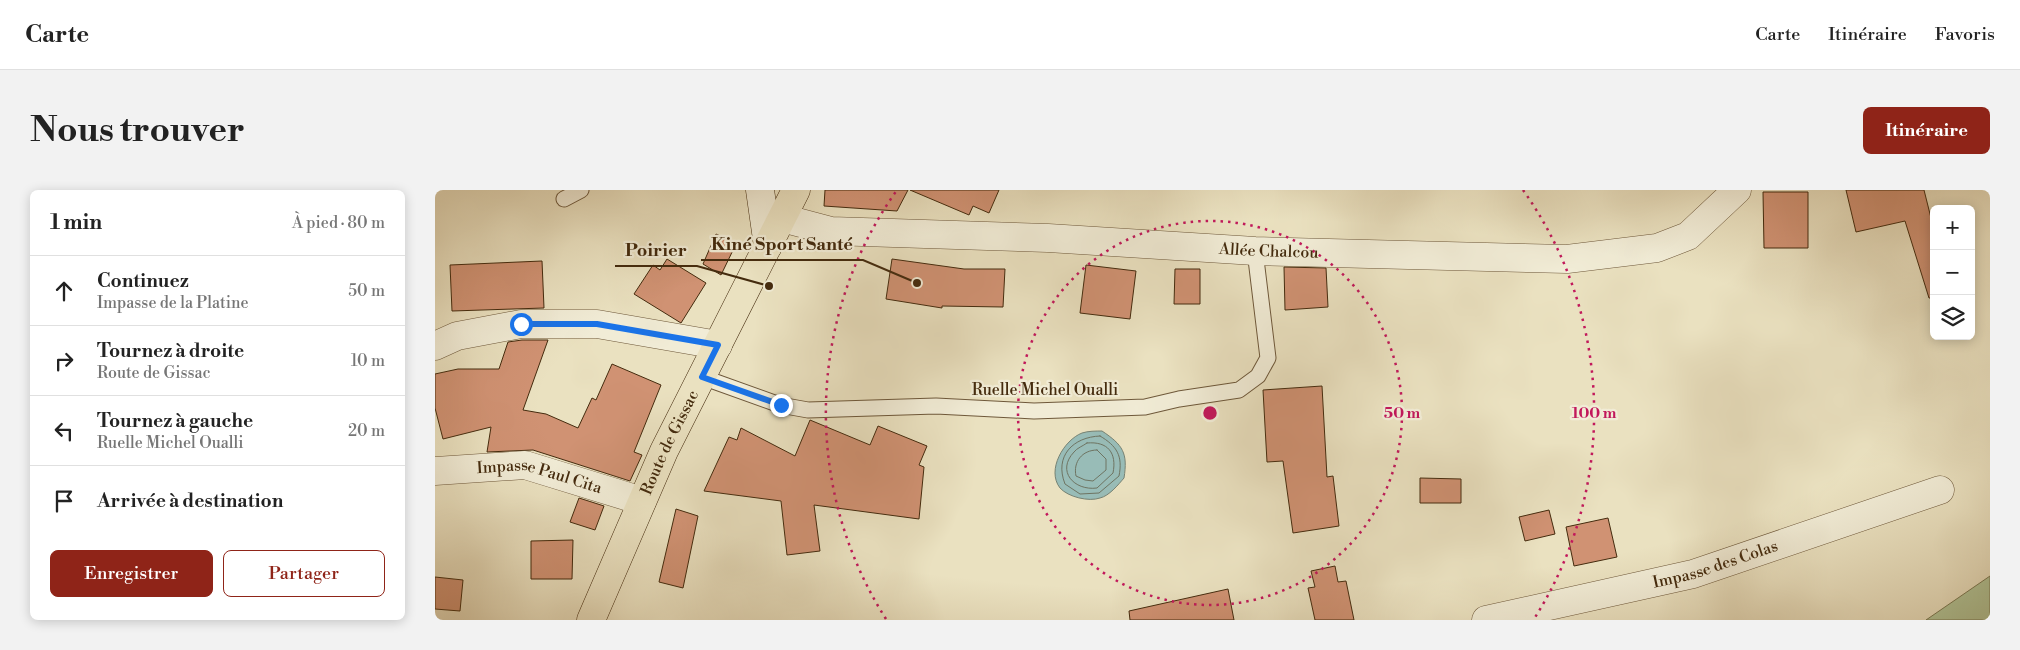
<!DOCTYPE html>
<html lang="fr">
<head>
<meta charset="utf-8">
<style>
	body { margin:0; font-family:"Libre Bodoni",serif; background:#f2f2f2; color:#222 }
	.controls { position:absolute; right:15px; top:15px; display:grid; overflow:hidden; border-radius:8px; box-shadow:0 2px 12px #0003 }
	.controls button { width:45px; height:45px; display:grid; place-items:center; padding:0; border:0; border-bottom:1px solid #e0e0e0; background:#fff; color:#222; font:25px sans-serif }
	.stop { position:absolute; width:15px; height:15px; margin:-11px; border:4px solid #1a73e8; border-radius:50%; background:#fff }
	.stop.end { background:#1a73e8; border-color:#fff; box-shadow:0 1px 5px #0008 }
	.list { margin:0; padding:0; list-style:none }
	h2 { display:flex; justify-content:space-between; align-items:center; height:65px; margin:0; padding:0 20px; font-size:21px }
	h2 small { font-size:16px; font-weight:400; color:#767676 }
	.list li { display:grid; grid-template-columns:32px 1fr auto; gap:15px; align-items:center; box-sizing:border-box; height:70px; padding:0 20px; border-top:1px solid #e0e0e0 }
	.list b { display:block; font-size:19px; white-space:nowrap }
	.list p { margin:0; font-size:16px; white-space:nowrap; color:#767676 }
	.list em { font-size:16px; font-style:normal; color:#767676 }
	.actions { display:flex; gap:10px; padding:15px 20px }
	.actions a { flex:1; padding:11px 0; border:1px solid #8f2418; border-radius:8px; text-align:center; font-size:18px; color:#8f2418 }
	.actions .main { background:#8f2418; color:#fff }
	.icon { flex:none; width:28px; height:28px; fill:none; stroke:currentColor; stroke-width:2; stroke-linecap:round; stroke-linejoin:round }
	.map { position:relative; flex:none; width:1555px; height:430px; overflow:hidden; border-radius:8px }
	header { display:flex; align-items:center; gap:30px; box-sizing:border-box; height:70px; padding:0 25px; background:#fff; border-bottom:1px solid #e0e0e0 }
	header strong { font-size:24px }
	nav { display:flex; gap:28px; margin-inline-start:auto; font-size:18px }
	.intro { display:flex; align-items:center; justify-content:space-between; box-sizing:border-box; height:120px; padding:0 30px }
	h1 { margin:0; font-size:35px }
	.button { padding:12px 22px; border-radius:8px; background:#8f2418; color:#fff; font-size:18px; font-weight:700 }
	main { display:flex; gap:30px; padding:0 30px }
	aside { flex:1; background:#fff; border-radius:8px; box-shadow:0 2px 12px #0003 }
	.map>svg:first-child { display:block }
</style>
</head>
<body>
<header>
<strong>Carte</strong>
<nav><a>Carte</a><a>Itinéraire</a><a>Favoris</a></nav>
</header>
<div class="intro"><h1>Nous trouver</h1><a class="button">Itinéraire</a></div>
<main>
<aside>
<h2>1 min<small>À pied · 80 m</small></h2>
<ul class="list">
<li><svg class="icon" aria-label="ahead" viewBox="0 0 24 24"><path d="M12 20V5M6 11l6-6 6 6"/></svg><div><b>Continuez</b><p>Impasse de la Platine</p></div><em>50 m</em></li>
<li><svg class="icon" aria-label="right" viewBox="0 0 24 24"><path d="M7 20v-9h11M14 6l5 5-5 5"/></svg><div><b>Tournez à droite</b><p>Route de Gissac</p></div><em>10 m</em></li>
<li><svg class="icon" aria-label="left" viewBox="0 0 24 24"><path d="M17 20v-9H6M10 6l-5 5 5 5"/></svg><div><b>Tournez à gauche</b><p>Ruelle Michel Oualli</p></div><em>20 m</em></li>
<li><svg class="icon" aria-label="arrive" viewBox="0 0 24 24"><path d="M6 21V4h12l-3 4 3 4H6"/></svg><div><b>Arrivée à destination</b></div></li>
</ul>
<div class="actions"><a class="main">Enregistrer</a><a>Partager</a></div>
</aside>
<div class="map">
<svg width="1555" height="430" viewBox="0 0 1555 430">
	<rect width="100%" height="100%" fill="#eae1c0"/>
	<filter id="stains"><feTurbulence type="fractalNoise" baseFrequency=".004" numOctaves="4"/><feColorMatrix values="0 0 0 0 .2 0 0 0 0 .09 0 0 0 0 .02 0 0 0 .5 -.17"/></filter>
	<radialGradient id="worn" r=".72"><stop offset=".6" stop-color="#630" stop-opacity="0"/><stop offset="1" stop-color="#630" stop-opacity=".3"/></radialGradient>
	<path fill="#b1c497" stroke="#7a7852" d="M1555,386V430H1491Z"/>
	<path fill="#98bcb7" stroke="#768273" d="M667,241C688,255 693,263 689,288C683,295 674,306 665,308C654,312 633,307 625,298C611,280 629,250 647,243C653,241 661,241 667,241Z"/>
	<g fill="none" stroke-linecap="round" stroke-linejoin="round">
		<path stroke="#6e7462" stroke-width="1" d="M665,246C682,256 688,266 684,286L664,303L645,304L630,294C619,266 638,247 665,246Z
			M652,253C673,251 682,263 678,283L662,298C639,301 621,281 639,262C642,258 648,256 652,253Z
			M662,260L671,269V280L658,291L650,290L641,286C638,272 647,260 662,260Z"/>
	</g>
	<path fill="#d09273" stroke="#442b0e" d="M390,0H473L462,21L389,16Z
		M475,0H564L554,23L538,16L534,25Z
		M1411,0H1489L1499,40V108H1494L1470,31L1421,42Z
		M1328,2H1373V58H1329Z
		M281,44L301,54L286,85L268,74Z
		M232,69L271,93L246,133L199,104L218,75L225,80Z
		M457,69L529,79H570L568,117L507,116V118L451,109Z
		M107,71L109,118L17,121L15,75Z
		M651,75L701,81L695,129L645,123Z
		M849,77L891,78L893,117L850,120Z
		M740,79H765V114H739Z
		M87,150H113L88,220L111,224L143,238L157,208L161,210L177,174L226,195L199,262L207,265L195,291L98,260L52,262L56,237L8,249L0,218V184L23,179H64L73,152Z
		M887,196L892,287L898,286L904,336L858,343L848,271L832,272L828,200Z
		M375,230L435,255L443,236L492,256L484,275L489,277L484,329L379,315L385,361L352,365L346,311L269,301L294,247L302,250L306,238L360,266Z
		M985,288L1026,289V313H985Z
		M144,308L169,316L160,340L135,332Z
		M241,319L263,326L248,398L224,392Z
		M1114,320L1120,344L1090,351L1084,327Z
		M1173,328L1182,367L1139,376L1131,337Z
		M138,350L137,389H96V351Z
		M900,376L903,392L911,391L919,430H880L873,398L880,397L876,381Z
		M0,387L28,390L25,421L0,419Z
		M793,399L799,430H695L694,421Z"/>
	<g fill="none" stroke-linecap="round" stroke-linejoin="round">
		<defs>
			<path id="service" d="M129,9L146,0
				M267,187L345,215L373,220L501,216L599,221L710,217L744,209L804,200L823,186L833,168L820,61"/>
			<g id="minor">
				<path id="s1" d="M347,28L396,41L613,48L820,61L1132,69L1222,58L1253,46L1302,0"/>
				<path d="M0,156L22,146L86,134H162L283,155"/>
				<path id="s2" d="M0,281L90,275L207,311"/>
				<path id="s3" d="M1051,430L1258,384L1505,300"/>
			</g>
			<path id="secondary" d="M325,0L333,56"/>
			<g id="primary">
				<path id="s4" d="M156,430L229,261L361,0"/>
			</g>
		</defs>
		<use href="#service" stroke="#6e583a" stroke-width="17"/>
		<use href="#minor" stroke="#6e583a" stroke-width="29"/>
		<use href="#secondary" stroke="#442b0e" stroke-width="29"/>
		<use href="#primary" stroke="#442b0e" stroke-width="29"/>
		<use href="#service" stroke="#f1ecd6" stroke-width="15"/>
		<use href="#minor" stroke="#f1ecd6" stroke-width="28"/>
		<use href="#secondary" stroke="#f1ecd6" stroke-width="28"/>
		<use href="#primary" stroke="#eae1c0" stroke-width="28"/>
	</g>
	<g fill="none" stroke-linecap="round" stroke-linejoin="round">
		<path stroke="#1a73e8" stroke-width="6" d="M86,134H162L283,155L267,187L346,215"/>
	</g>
	<g fill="none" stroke="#c2185b" stroke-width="2.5" stroke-dasharray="2.5 5">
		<circle cx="775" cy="223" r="192"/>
		<path d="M451 429A384 384 0 0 1 462 0M1088 0A384 384 0 0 1 1099 429"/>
	</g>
	<g text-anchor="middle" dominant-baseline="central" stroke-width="4.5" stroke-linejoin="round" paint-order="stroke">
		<g font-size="16" fill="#442b0e" stroke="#f1ecd6">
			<text stroke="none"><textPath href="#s1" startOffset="489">Allée Chalcou</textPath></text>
			<text x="610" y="200">Ruelle Michel Oualli</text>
			<text stroke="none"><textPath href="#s4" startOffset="194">Route de Gissac</textPath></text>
			<text stroke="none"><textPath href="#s2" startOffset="106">Impasse Paul Cita</textPath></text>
			<text stroke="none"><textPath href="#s3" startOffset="236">Impasse des Colas</textPath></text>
		</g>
	</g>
	<circle cx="775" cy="223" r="8" fill="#c2185b" stroke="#f1ecd6" stroke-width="2.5"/>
	<g font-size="15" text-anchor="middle" font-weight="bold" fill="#c2185b" stroke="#f1ecd6" stroke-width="4.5" stroke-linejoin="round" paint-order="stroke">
		<text x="967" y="228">50 m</text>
		<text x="1159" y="228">100 m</text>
	</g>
	<path fill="none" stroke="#442b0e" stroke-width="2" d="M482 93L428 70H266M334 96L262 76H180"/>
	<g fill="#442b0e" stroke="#f1ecd6" stroke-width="2">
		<circle cx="482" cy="93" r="5"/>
		<circle cx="334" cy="96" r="5"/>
	</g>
	<g font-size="18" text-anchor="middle" font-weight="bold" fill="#442b0e" stroke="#f1ecd6" stroke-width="4.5" stroke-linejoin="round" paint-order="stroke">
		<text x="347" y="60">Kiné Sport Santé</text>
		<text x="221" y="66">Poirier</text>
	</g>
	<rect width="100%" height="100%" filter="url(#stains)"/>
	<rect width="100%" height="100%" fill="url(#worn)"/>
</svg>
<div class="controls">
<button>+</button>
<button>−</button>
<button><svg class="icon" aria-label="layers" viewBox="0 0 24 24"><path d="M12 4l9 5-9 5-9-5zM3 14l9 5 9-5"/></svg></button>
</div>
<div class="stop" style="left:86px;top:134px"></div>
<div class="stop end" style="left:346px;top:215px"></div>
</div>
</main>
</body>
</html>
